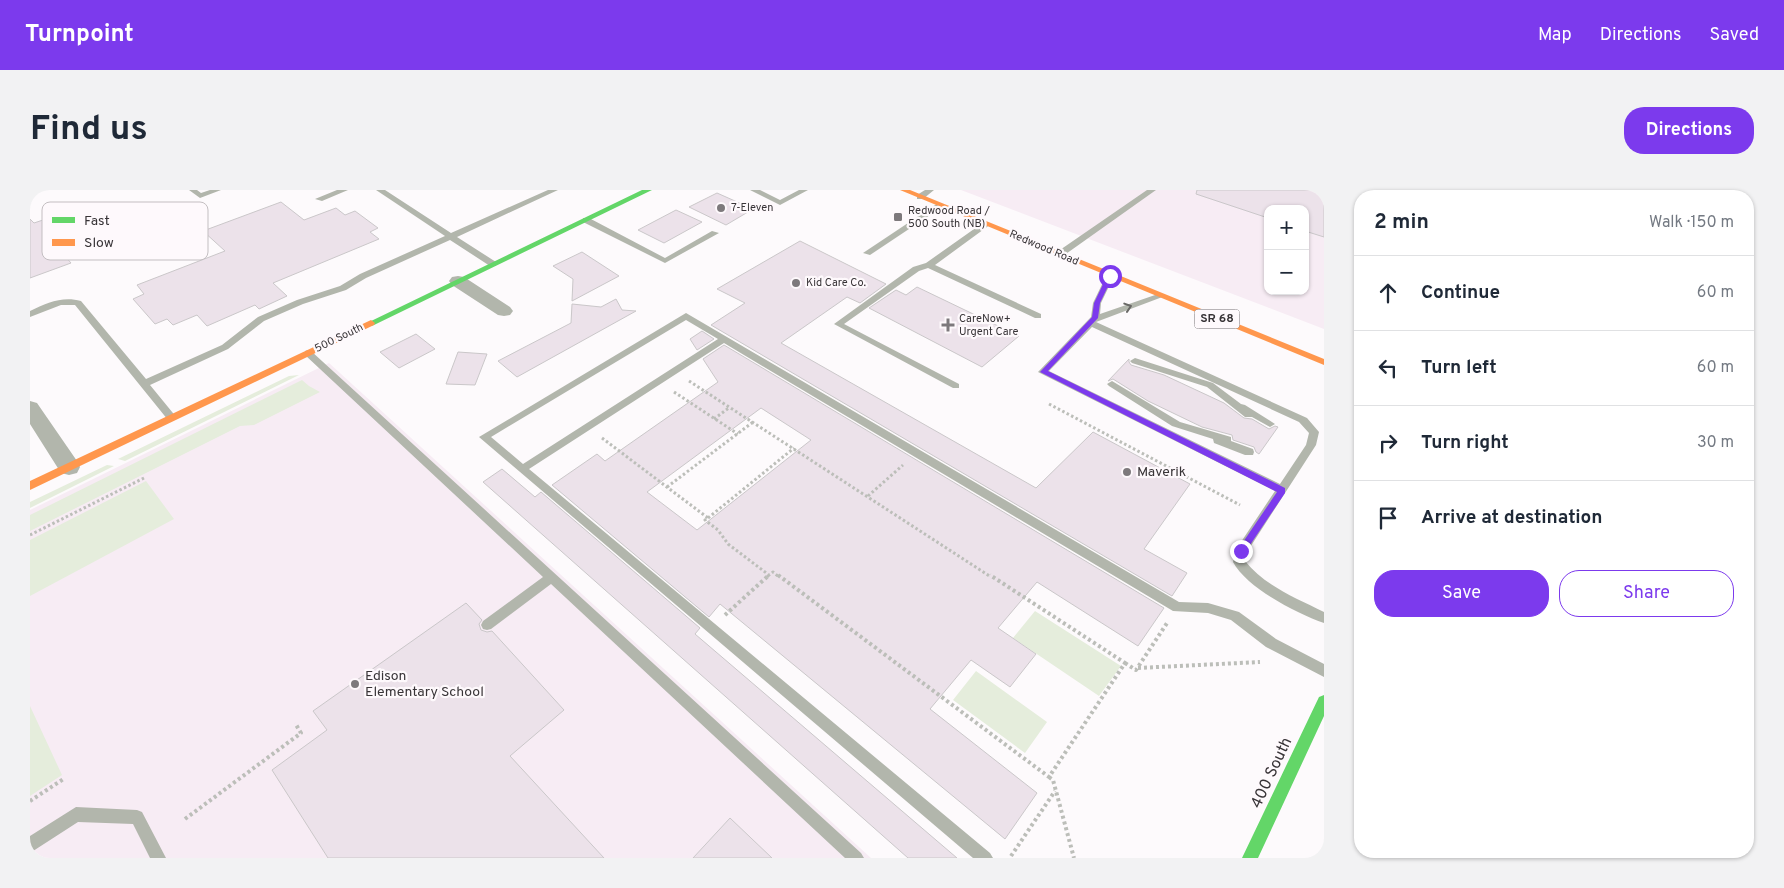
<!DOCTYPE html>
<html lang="en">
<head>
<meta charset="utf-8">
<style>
	body { margin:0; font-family:Overpass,sans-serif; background:#f2f2f3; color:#1f2937 }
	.controls { position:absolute; right:15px; top:15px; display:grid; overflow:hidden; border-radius:10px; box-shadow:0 1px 4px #0004 }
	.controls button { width:45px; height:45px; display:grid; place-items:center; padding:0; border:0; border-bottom:1px solid #e0e1e3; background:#fff; color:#1f2937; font:25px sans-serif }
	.stop { position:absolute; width:15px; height:15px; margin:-11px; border:4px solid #7c3aed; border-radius:50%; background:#fff }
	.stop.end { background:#7c3aed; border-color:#fff; box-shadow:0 1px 5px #0008 }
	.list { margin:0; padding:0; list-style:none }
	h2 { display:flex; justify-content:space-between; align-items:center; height:65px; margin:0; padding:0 20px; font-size:21px }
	h2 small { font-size:16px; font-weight:400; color:#747a83 }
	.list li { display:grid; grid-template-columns:32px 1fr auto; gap:15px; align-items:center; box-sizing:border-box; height:75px; padding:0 20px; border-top:1px solid #e0e1e3 }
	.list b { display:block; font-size:19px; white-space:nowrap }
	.list em { font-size:16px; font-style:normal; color:#747a83 }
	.actions { display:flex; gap:10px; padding:15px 20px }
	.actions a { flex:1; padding:11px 0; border:1px solid #7c3aed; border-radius:20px; text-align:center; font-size:18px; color:#7c3aed }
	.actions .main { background:#7c3aed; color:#fff }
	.icon { flex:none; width:28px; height:28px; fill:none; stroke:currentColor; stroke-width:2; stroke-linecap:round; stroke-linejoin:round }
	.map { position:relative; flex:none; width:1294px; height:668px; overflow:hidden; border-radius:20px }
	header { display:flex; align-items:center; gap:30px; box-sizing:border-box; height:70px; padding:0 25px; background:#7c3aed; color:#fff }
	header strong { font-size:24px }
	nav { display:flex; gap:28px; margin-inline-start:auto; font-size:18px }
	.intro { display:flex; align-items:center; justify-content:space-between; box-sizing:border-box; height:120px; padding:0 30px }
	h1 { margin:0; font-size:35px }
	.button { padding:12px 22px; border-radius:20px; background:#7c3aed; color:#fff; font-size:18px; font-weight:700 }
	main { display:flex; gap:30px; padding:0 30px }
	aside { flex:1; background:#fff; border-radius:20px; box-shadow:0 1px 4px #0004 }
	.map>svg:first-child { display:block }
</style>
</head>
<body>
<header>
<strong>Turnpoint</strong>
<nav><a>Map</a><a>Directions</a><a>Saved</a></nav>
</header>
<div class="intro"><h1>Find us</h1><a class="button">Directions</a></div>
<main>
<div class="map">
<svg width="1294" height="668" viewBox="0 0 1294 668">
	<rect width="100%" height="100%" fill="#fdfafc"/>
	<path fill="#f7ecf4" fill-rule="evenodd" d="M931,0H1294V139ZM1238,19H1275V101H1238Z
		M299,173L841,668H0V320Z"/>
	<path fill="#e5eddc" d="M269,185L95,271L88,269L259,186Z
		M272,190L279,196L290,202L224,235L210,236L0,341V325Z
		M77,275L84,276L0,318V312Z
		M116,291L144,329L0,406V350Z
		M1005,421L1091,476L1069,506L983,448Z
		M946,481L1017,532L995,563L923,510Z
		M0,516L32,585L0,606Z"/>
	<path fill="#ece2ea" stroke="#cac7c9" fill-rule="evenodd" d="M1167,0H1294V47L1275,41V19H1238V28L1166,4Z
		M687,3L723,19L696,35L659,17Z
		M251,12L274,30L306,18L315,25L325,21L348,38L340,42L349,49L243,93L257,106L229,119L225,115L177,136L167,125L143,135L137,129L125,134L103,109L114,104L107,95L195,61L173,41Z
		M52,17L73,41L27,57L41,73L0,88V29L4,33Z
		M646,20L672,32L634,53L608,40Z
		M770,51L856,94L830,113L817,107L751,153L1006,298L1063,242L1160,294L1114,359L1157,383L1142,406L681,135L715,113L687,99Z
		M552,62L589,86L542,111L543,89L523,76Z
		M887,97L989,146L952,177L839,118L866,100L876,105Z
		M586,109L592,120L606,121L487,187L468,171L541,133L542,114L571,117Z
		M672,141L684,149L667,160L660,149Z
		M386,144L405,159L369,178L350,162Z
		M694,155L1134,418L1108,456L1007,392L968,438L1006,464L980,497L941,470L900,519L1007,603L975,649L690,414L679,427L522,295L567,264L575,271L688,192L673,169ZM731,218L781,250L667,340L617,302Z
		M428,162L457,164L445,195L416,194Z
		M1099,169V172L1101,175L1134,185L1194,213L1214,228L1222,229L1239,239L1245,236L1248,237L1229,264L1226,262L1224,257L1203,250L1202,245L1172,237L1118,211L1083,189L1078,191Z
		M472,279L505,307L511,302L670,438L665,444L927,668H878L453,292Z
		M436,413L452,430L449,434L451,440L457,442L462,441L534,520L480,566L574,668H298L242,580L297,540L283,521Z
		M700,628L742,668H663Z"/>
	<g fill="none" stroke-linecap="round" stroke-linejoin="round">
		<path stroke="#bcbeb9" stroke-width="3" stroke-dasharray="2.5 2.5" stroke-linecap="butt" d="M659,191L961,387
			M644,202L708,244
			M1019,214L1210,315
			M684,229L700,217
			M572,248L678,328L675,330L688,340L698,354L739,385L743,382L749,387
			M637,297L723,232
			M838,306L873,275
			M678,328L764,258
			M0,345L114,288
			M737,387L739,385"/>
		<path stroke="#bcbeb9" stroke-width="4" stroke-dasharray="3 3" stroke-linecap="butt" d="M748,385L1019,587L1095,473L960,385
			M695,425L739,385
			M1095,473L1106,480L1137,433
			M1108,478L1230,472
			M1019,587L1023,590L1044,668
			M0,611L35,588
			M155,629L271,543L265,533
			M981,666L1025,601"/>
		<path fill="#b2b6ac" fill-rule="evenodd" d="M159,0H167L171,3L180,0H191L170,8Z
			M307,0H318L292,11L285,9Z
			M346,0H355L421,43L518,0H528L427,47L466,72V76H460L420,50L336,88L316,100L273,114L234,131L198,159L120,195L147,228L142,231L138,230L45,115H31L0,127V121C17,113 32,106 51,111L116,189L192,155L228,127L267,110L310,96L330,84L415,46Z
			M720,0H730L750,10L769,0H778L750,15Z
			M895,0H904L893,9H887V5Z
			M1117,0H1126L1033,66H1027V62Z
			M908,13L915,15L840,65L833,63Z
			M553,28H559L635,68L682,41L689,43L635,73L553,32Z
			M954,32L961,34L905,75L1011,124V128H1005L898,78L889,81L814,134L929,194V198H923L804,134L883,77L896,73Z
			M1077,84L1084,86L1071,113L1070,124L1128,104L1131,103L1135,106L1066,132L1277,228L1289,242L1286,255L1217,362L1215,371C1235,396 1266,408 1294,422V433C1267,424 1217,398 1203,372L1207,358L1245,301L1008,182L1061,127L1063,113ZM1062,137L1269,232L1279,243L1276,255L1250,294L1019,181Z
			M656,123L1149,412L1178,413L1209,422L1246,449L1294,474V487L1236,457L1201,430L1178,423L1143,421L694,153L499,279L960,663L963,668H943L449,247ZM656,130L688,149L493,274L461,247Z
			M278,160L281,161L831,663L834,668H815L521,394L461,439L457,440L453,439L451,435L453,431L513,387L275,165V161Z
			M1105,168L1183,193L1211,214L1215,215L1245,234L1240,237L1222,227H1215L1177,197L1102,173L1100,171Z
			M1082,191L1150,232L1201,247V251L1223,259L1224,262L1223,265H1215L1184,253L1183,249L1142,236L1079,196L1077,194Z
			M46,617L107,620L112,622L136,668H120L103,634L48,632L0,663V646Z"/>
		<path fill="#b2b6ac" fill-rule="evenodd" d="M428,86L434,87L480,117L483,121L480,125L474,126L468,125L422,95L419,91L422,87Z
			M0,211L7,213L47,271L50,277L47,283L39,285L31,283L0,234Z"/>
		<path fill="#63d668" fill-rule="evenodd" d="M612,0H622L344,135L341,136L337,133Z
			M1294,505V526L1228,668H1212L1289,507Z"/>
		<path fill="#ff974d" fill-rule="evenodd" d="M870,0H880L1294,169V175Z
			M341,130L345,133L344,135L0,300V291Z"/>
	</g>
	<defs><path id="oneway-chevron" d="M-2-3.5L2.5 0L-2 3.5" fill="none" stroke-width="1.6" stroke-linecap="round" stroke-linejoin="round" transform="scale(1.25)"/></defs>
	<use stroke="#696866" href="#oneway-chevron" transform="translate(1098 117) rotate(-18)"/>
	<path fill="#7c3aed" d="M1080,84L1083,86L1070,113L1068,128L1018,181L1255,298V303L1214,364H1208L1207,361L1247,302L1010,182L1062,127L1064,113L1077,86Z"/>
	<g fill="#7d797c" stroke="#fef9fc" stroke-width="2">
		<circle cx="691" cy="18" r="5"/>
		<rect x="863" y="22" width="10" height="10" rx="2.5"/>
		<circle cx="766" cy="93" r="5"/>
		<path d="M915.5 127.5h5v5h5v5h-5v5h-5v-5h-5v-5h5z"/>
		<circle cx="1097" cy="282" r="5"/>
		<circle cx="325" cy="494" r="5"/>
	</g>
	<g text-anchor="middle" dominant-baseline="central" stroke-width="4.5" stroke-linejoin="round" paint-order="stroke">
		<g font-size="11" fill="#383437" stroke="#fef9fc" text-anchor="start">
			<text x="701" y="18">7-Eleven</text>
			<text x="878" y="21">Redwood Road /<tspan x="878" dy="13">500 South (NB)</tspan></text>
			<text x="776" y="93">Kid Care Co.</text>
			<text x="929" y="129">CareNow+<tspan x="929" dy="13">Urgent Care</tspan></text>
		</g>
		<g font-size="11" fill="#383437" stroke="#fef9fc">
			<text transform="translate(1014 58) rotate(23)">Redwood Road</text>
			<text transform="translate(309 148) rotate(-26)">500 South</text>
		</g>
		<rect fill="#fef9fc" stroke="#736f72" stroke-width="1" x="1164.5" y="119.5" width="45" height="19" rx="4"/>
		<g font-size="12" font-weight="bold" fill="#383437">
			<text x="1187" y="129">SR 68</text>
		</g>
		<g font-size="14" fill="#383437" stroke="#fef9fc" text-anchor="start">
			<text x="1107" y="282">Maverik</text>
			<text x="335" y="486">Edison<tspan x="335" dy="16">Elementary School</tspan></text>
		</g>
		<g font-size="16" fill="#383437" stroke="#fef9fc">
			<text transform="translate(1242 583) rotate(-65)">400 South</text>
		</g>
	</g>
	<rect x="12" y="12" width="166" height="58" rx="8" fill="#fef9fc" stroke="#c3bec1" stroke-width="1"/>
	<rect x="22" y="27" width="23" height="6" fill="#63d668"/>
	<rect x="22" y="49" width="23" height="7" fill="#ff974d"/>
	<g font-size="14" fill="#383437">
		<text x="54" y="35">Fast</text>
		<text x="54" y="57">Slow</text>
	</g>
</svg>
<div class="controls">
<button>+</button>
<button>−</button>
</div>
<div class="stop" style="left:1080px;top:86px"></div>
<div class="stop end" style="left:1211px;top:361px"></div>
</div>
<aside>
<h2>2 min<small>Walk · 150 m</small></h2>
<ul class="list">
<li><svg class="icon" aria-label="ahead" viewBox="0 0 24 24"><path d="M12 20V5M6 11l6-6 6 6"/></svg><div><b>Continue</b></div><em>60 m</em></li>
<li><svg class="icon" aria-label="left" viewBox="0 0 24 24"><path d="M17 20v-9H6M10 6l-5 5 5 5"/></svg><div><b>Turn left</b></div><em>60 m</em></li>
<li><svg class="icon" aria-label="right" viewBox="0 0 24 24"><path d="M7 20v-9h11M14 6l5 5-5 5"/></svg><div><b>Turn right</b></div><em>30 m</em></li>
<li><svg class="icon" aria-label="arrive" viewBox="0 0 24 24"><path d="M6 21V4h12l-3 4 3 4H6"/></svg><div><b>Arrive at destination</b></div></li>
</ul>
<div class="actions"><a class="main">Save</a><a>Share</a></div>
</aside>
</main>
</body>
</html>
